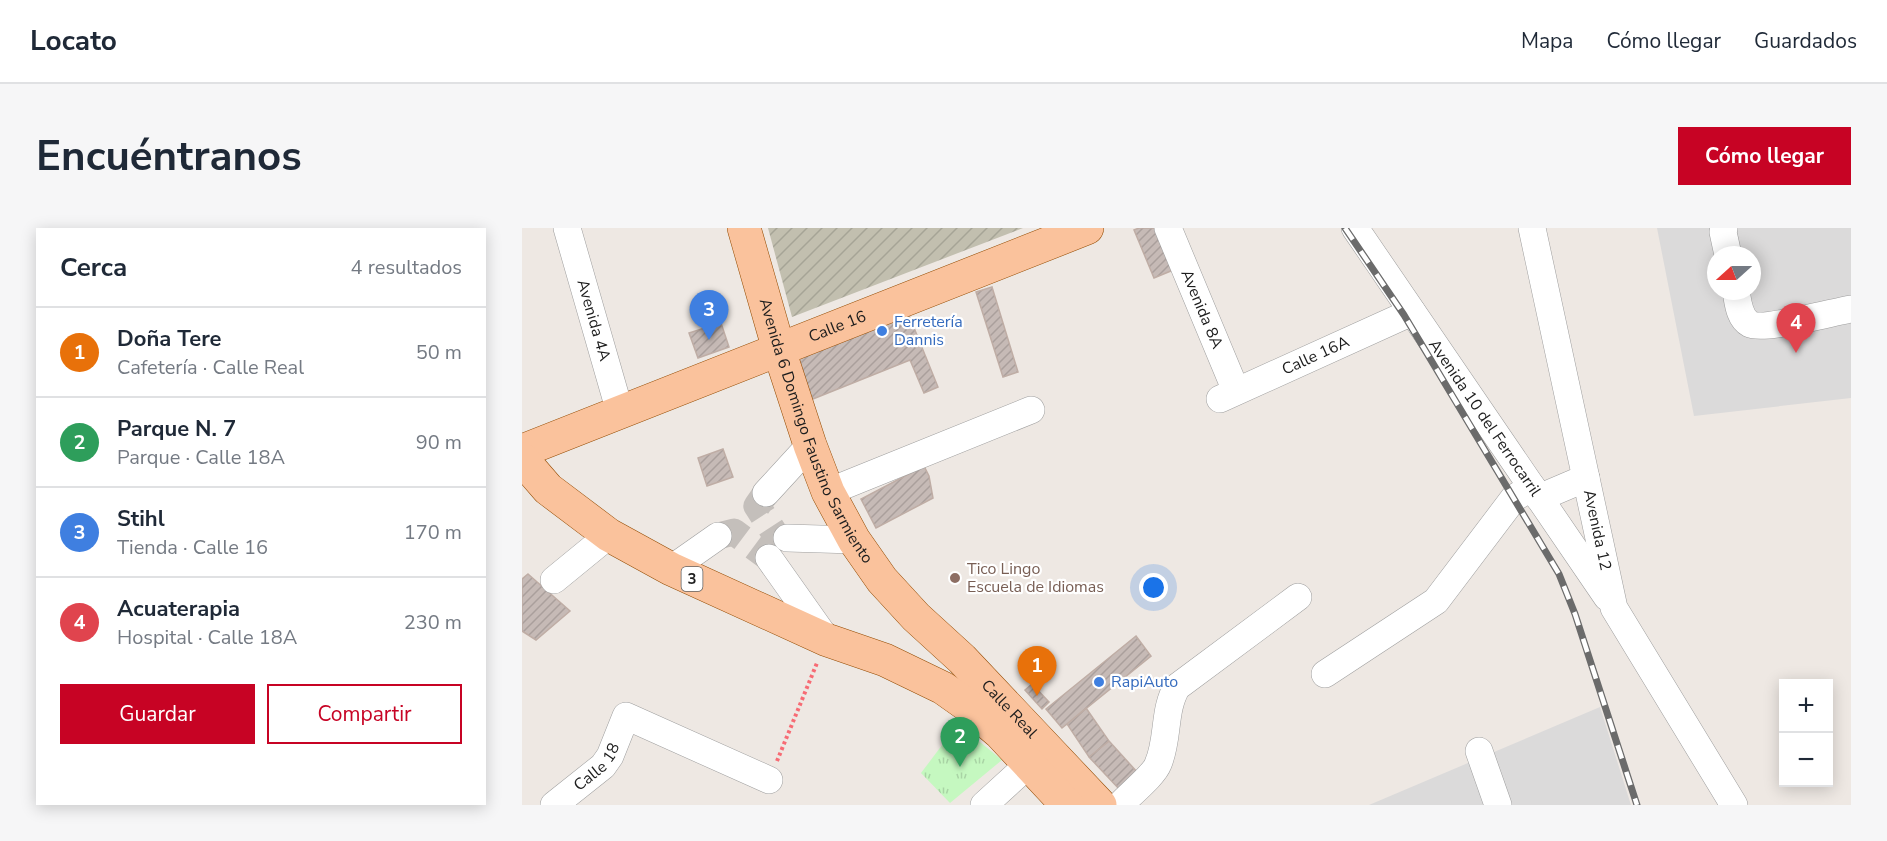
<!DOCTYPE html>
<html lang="es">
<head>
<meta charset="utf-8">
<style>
	body { margin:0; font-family:"Nunito Sans",sans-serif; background:#f6f6f7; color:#1f2937 }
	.controls { position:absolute; right:18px; bottom:18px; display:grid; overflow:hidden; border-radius:0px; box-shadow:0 3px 15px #0003 }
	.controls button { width:54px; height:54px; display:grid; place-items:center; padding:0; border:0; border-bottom:2px solid #e0e1e3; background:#fff; color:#1f2937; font:30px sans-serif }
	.compass { position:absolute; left:1185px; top:18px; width:54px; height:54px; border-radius:50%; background:#fff; box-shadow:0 3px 15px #0003; rotate:249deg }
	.you { position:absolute; left:632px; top:360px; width:21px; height:21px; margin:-15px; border:4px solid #fff; border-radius:50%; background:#1a73e8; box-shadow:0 0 0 9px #1a73e833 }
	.badge { display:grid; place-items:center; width:39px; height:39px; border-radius:50%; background:#c70324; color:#fff; font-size:20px; font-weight:700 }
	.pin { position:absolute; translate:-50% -50px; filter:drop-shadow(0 2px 3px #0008) }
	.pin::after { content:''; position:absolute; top:32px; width:21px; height:18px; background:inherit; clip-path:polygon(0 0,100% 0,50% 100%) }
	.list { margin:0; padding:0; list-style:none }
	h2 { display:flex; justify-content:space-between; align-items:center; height:78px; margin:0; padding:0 24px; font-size:26px }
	h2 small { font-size:20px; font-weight:400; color:#747a83 }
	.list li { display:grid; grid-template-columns:39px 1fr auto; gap:18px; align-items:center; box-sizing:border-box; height:90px; padding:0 24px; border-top:2px solid #e0e1e3 }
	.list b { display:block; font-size:22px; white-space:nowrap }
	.list p { margin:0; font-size:20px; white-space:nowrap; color:#747a83 }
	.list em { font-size:20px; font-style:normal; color:#747a83 }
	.actions { display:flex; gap:12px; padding:18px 24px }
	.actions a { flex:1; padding:14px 0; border:2px solid #c70324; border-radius:0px; text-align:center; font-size:21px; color:#c70324 }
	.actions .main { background:#c70324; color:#fff }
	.map { position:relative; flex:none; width:1329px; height:577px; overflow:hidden; border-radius:0px }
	header { display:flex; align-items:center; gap:36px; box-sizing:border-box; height:84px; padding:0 30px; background:#fff; border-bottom:2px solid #e0e1e3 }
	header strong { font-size:28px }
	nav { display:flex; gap:33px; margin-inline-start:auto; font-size:21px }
	.intro { display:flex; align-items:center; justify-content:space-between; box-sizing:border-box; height:144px; padding:0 36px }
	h1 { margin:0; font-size:42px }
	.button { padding:15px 27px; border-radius:0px; background:#c70324; color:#fff; font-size:21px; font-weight:700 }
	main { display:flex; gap:36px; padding:0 36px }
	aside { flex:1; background:#fff; border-radius:0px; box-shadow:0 3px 15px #0003 }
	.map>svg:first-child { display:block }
</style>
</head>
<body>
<header>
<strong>Locato</strong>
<nav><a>Mapa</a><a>Cómo llegar</a><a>Guardados</a></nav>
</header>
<div class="intro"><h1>Encuéntranos</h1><a class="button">Cómo llegar</a></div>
<main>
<aside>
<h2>Cerca<small>4 resultados</small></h2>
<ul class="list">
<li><span class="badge" style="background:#e8710a">1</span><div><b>Doña Tere</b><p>Cafetería · Calle Real</p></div><em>50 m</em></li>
<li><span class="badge" style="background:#2e9e5b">2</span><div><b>Parque N. 7</b><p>Parque · Calle 18A</p></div><em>90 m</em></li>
<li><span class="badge" style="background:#3f7fe0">3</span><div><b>Stihl</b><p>Tienda · Calle 16</p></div><em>170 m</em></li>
<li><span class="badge" style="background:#e0444e">4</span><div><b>Acuaterapia</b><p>Hospital · Calle 18A</p></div><em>230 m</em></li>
</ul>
<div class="actions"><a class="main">Guardar</a><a>Compartir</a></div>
</aside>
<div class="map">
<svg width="1329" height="577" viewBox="0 0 1329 577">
	<defs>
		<pattern id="construction-furrows" width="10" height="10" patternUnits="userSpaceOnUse" patternTransform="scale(1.5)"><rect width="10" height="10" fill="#c2bfaf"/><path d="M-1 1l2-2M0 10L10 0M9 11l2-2" fill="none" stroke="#a6a496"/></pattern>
		<pattern id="park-tufts" width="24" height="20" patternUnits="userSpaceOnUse" patternTransform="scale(1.5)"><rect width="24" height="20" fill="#c5f8c0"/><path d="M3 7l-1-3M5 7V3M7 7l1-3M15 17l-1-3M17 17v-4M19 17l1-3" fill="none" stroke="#a9d4a5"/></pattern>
		<pattern id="building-hatch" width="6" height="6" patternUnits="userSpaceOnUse" patternTransform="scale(1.5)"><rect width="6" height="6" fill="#c6bab6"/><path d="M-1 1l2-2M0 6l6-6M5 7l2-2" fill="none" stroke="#aa9f9c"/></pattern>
	</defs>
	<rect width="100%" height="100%" fill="#eee8e3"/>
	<path fill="#dbdada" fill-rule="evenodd" d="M1135,0H1329V170L1172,188ZM1194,27H1230V63H1194Z
		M1078,479L1109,577H847Z"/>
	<path fill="url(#construction-furrows)" d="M246,0H501L270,89Z"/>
	<path fill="url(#park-tufts)" d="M436,496L480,532L428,575L399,545Z"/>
	<path fill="url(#building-hatch)" stroke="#bfada5" stroke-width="1.5" d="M617,0H639L656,40L632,50L612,2Z
		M470,59L496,144L481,149L454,64Z
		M384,80L416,159L402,165L388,132L286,173L267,127Z
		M199,95L207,119L176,130L167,105Z
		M201,221L211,249L185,258L176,230Z
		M402,238L407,248L411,270L354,300L339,271Z
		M6,346L48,383L14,412L0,403V351Z
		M614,408L629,428L540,500L524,481Z
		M510,456L527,474L520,481L503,462Z
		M564,480L587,513L567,529L545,496Z
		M587,513L616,545L598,562L567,529Z"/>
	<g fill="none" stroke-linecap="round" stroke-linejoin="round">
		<path stroke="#c4bfbb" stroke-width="27" stroke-dasharray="27 14" stroke-linecap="butt" d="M244,265L235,278L255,309L265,310
			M196,308L212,304L247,330"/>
		<defs>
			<g id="minor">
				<path id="s1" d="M45,0L98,184"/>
				<path id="s2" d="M646,0L714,163"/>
				<path id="s3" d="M833,0L1085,369"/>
				<path id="s4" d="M1010,0L1092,380L1212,577"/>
				<path d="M1202,0L1201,4L1206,27"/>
				<path d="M1214,63C1216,74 1217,90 1228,96C1241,103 1311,84 1329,81"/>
				<path id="s5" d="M698,171L890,84"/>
				<path d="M306,264L509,182"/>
				<path d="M244,265L288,217"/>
				<path d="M1017,270L1064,250"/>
				<path d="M265,310L332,312"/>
				<path d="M247,330L305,412"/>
				<path d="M149,341L196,308"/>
				<path d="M32,352L87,307"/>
				<path d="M803,446L914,373L992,270L1010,259"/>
				<path d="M957,523L976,577"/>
				<path id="s6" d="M32,577L81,538L88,528L104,488L247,552"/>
				<path d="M462,577L507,536"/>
				<path d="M598,577C607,567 632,547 636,536C647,511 641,482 655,459L776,369"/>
			</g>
			<g id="major">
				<path id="s7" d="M222,0L257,122L288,217L306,264L332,312L360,352L394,389L440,431L578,577"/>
				<path id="s8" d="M0,223L565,0"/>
				<path d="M0,231L26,261L87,307L149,341L305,412L363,432L421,460L445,477L478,505L545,577"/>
			</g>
		</defs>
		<use href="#minor" stroke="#9e9e9e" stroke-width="28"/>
		<use href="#major" stroke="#934b02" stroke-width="34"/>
		<path stroke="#f76b74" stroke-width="4" stroke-dasharray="3 3" stroke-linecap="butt" d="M255,533L295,435"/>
		<use href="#minor" stroke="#fff" stroke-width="27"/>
		<use href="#major" stroke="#fac29c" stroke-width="33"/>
		<defs>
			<path id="rail" d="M823,0L882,87L1037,346L1053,386L1115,577"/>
		</defs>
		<use href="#rail" stroke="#6b6b6b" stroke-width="7"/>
		<use href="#rail" stroke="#fff" stroke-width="4.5" stroke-dasharray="14" stroke-linecap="butt"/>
	</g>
	<g fill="#3f7fe0" stroke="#fff" stroke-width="2">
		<circle cx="360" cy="103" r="6"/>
		<circle cx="577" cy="454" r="6"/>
	</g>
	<circle fill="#8d6e63" stroke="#fff" stroke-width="2" cx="433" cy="350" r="6"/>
	<g text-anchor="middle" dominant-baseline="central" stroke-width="4.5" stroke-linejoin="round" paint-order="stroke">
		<rect fill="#fff" stroke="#616161" stroke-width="1.5" x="159.5" y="339" width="21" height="24" rx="4.5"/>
		<g font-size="15" font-weight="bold" fill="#1d1d1d">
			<text x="170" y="351">3</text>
		</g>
		<g font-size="16" fill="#1d1d1d" stroke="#fff">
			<text stroke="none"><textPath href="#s2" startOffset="88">Avenida 8A</textPath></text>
			<text stroke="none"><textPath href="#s1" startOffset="96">Avenida 4A</textPath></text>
			<text stroke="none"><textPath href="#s8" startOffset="339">Calle 16</textPath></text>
			<text stroke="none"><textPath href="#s5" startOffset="105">Calle 16A</textPath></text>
			<text stroke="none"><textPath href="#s3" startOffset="230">Avenida 10 del Ferrocarril</textPath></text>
			<text stroke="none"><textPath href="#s7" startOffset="216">Avenida 6 Domingo Faustino Sarmiento</textPath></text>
			<text stroke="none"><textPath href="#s4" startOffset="309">Avenida 12</textPath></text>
			<text stroke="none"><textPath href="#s7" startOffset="562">Calle Real</textPath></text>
			<text stroke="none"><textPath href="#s6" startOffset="58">Calle 18</textPath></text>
		</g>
		<g font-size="16" fill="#366cbe" stroke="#fff" text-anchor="start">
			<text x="372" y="94">Ferretería<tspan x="372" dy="18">Dannis</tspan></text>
			<text x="589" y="454">RapiAuto</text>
		</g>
		<g font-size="16" fill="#785e54" stroke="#fff" text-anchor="start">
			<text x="445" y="341">Tico Lingo<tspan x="445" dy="18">Escuela de Idiomas</tspan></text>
		</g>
	</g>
</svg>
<div class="controls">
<button>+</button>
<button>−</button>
</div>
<svg class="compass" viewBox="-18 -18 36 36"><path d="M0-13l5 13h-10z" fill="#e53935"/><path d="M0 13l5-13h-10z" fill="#747a83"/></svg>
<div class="you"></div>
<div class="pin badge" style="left:515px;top:468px;background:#e8710a">1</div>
<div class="pin badge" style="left:438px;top:539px;background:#2e9e5b">2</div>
<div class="pin badge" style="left:187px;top:112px;background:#3f7fe0">3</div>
<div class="pin badge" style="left:1274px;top:125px;background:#e0444e">4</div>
</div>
</main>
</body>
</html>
